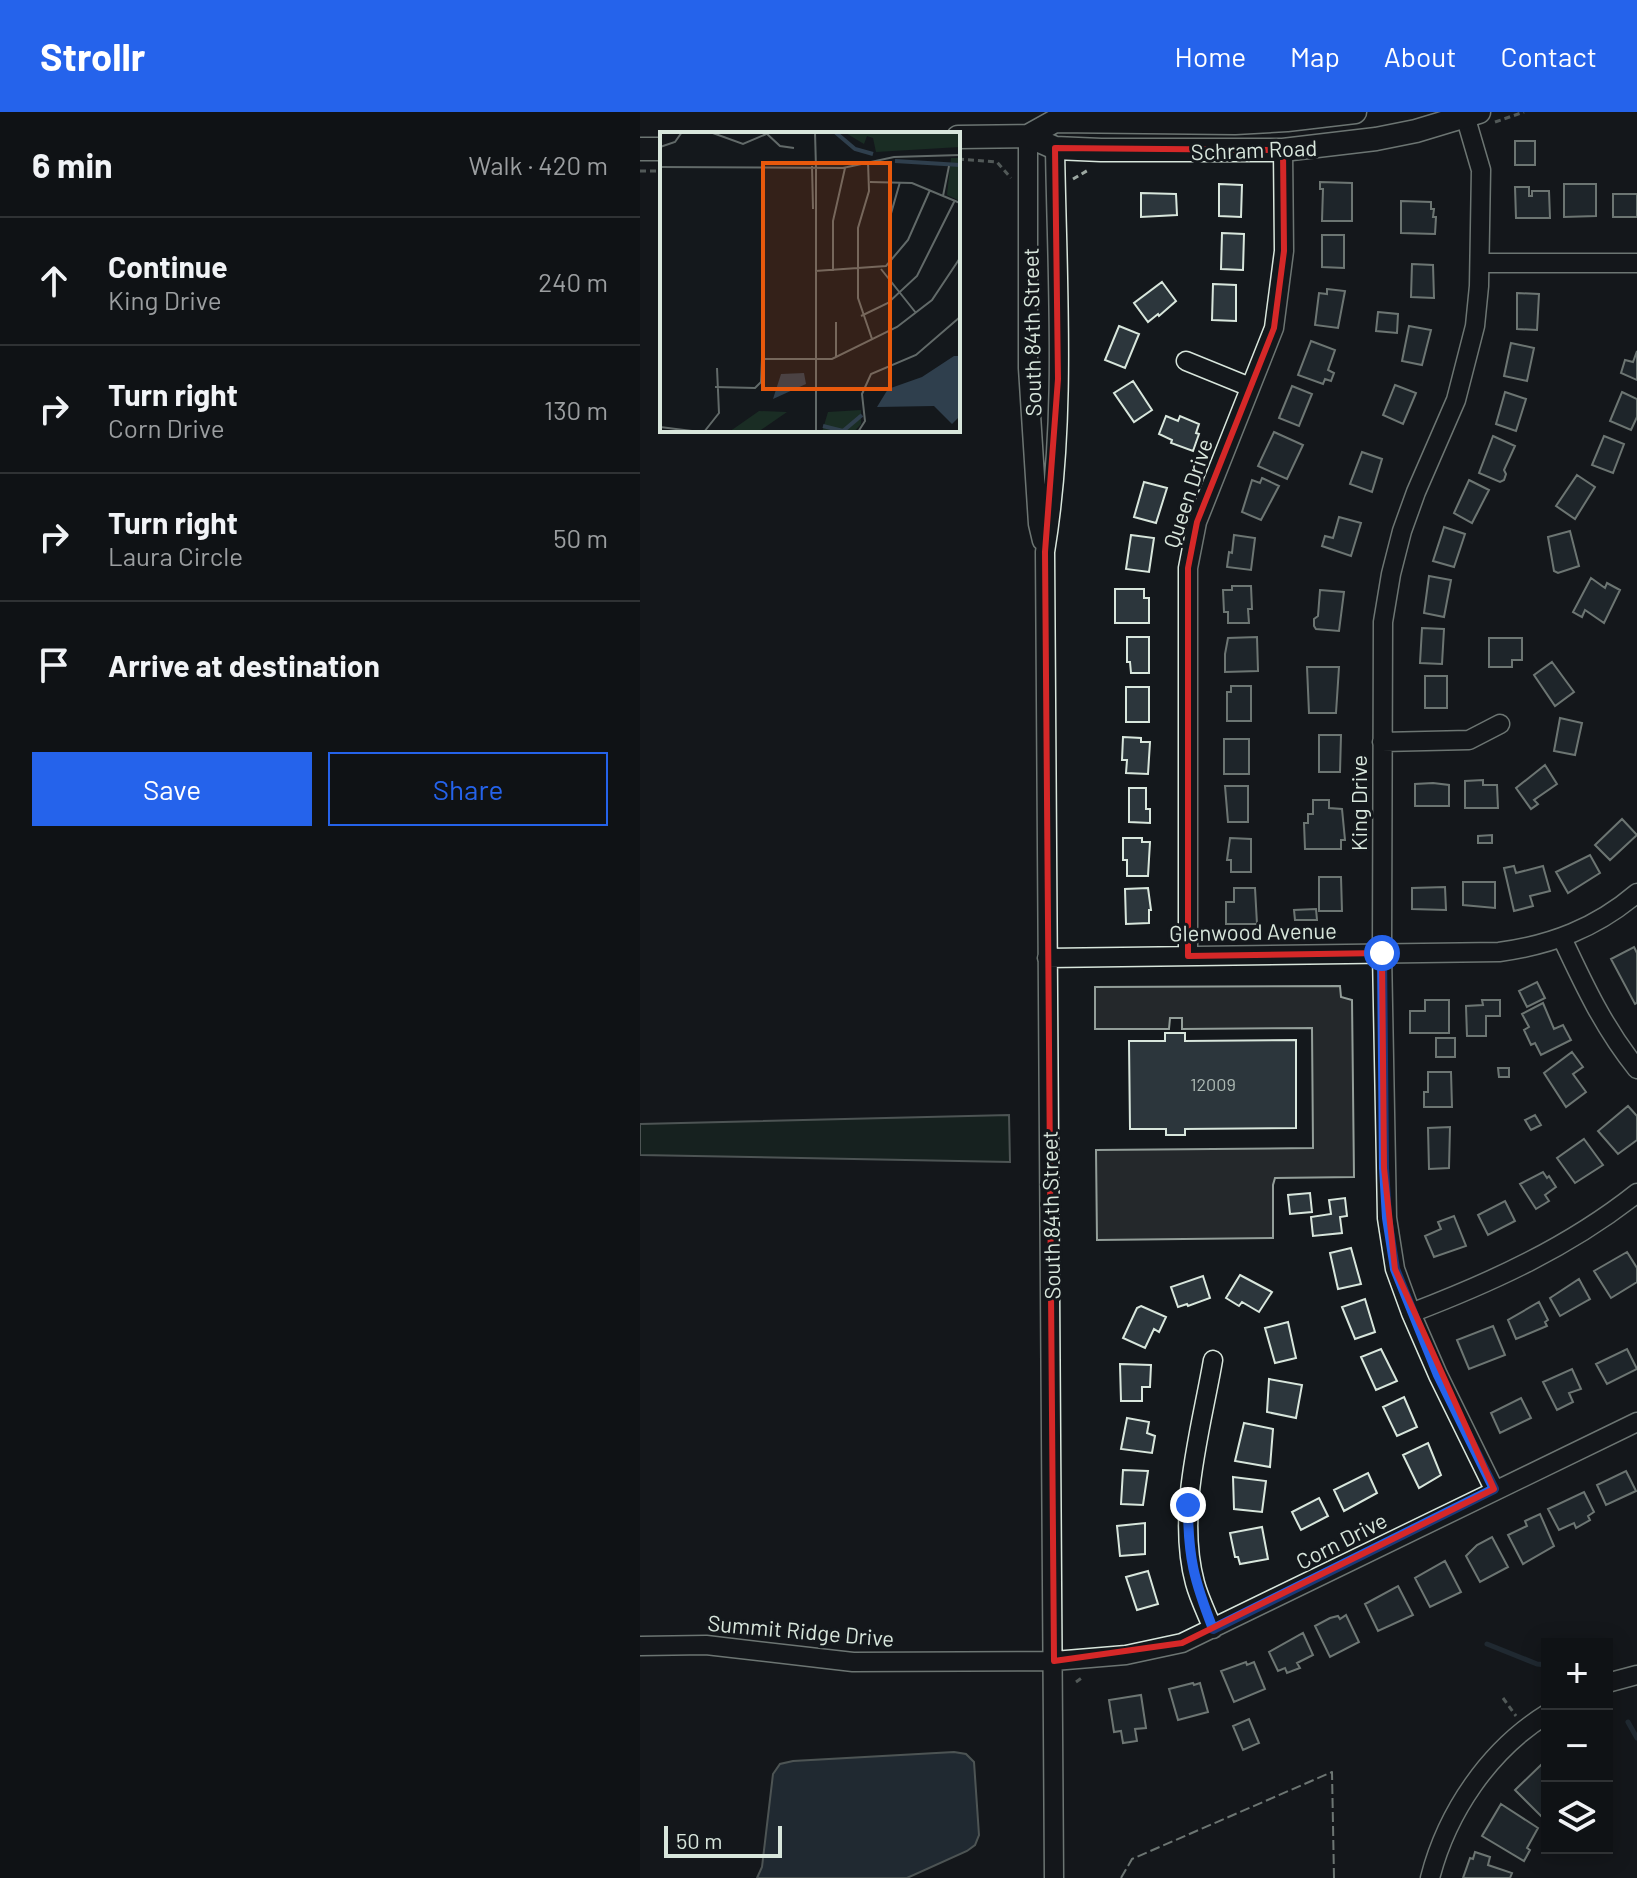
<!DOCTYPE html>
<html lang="en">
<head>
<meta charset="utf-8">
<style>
	body { margin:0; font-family:Barlow,sans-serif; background:#181b1e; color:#f1f3f6 }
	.controls { position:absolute; right:24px; bottom:24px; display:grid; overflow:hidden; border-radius:0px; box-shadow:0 4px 20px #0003 }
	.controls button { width:72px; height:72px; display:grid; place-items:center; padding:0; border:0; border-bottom:2px solid #2f3234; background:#0f1215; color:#f1f3f6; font:40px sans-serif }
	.scale { position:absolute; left:24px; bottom:20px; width:118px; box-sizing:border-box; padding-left:8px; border:4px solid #d8e6dc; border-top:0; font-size:22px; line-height:28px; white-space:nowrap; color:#d8e6dc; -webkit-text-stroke:6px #14181c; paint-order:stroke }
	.stop { position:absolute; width:24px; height:24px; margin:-18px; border:6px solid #2563eb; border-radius:50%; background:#fff }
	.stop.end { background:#2563eb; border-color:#fff; box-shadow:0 2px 8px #0008 }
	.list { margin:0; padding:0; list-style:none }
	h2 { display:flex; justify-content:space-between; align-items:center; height:104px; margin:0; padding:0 32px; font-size:34px }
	h2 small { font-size:26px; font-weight:400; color:#9b9ea0 }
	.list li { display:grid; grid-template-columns:52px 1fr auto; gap:24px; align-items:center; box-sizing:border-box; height:128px; padding:0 32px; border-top:2px solid #2f3234 }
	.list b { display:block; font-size:30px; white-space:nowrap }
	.list p { margin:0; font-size:26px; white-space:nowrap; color:#9b9ea0 }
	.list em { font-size:26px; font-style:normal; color:#9b9ea0 }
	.actions { display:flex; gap:16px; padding:24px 32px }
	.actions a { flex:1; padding:18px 0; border:2px solid #2563eb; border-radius:0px; text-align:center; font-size:28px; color:#2563eb }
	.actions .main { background:#2563eb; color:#fff }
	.icon { flex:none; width:44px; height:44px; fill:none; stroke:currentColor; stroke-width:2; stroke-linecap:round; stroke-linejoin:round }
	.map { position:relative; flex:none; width:997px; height:1766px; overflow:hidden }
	header { display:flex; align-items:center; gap:48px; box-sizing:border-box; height:112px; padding:0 40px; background:#2563eb; color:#fff }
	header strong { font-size:38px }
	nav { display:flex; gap:44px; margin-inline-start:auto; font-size:28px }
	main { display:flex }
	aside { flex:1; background:#0f1215 }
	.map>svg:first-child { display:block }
</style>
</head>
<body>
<header>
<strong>Strollr</strong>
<nav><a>Home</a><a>Map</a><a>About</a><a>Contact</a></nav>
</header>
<main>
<aside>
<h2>6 min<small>Walk · 420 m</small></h2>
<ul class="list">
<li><svg class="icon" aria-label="ahead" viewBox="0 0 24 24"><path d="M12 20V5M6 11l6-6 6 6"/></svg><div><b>Continue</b><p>King Drive</p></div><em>240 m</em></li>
<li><svg class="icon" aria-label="right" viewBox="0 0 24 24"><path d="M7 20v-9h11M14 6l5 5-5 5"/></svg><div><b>Turn right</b><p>Corn Drive</p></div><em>130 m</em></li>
<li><svg class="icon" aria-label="right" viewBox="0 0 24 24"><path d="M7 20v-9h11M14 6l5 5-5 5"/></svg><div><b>Turn right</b><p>Laura Circle</p></div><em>50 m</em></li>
<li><svg class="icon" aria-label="arrive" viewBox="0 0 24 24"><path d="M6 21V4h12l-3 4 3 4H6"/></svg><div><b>Arrive at destination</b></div></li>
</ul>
<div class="actions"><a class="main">Save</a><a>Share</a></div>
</aside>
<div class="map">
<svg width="997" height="1766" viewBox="0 0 997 1766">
	<rect width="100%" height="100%" fill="#14181c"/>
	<path fill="#1a2d24" stroke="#939e99" stroke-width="2" d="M369,1003L370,1050L0,1043V1012Z"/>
	<path fill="#24282b" stroke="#939e99" stroke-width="2" d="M700,874L701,885L712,888L714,1065L635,1066L633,1073V1126L457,1128L456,1038L673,1036L672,916L542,917V906H530L529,917H455V875Z"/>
	<path fill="#2f3f4d" stroke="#939e99" stroke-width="2" d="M314,1640L326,1642L334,1650L339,1723L335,1733L327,1739L267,1766H117L122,1755L133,1662L140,1652L153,1649Z"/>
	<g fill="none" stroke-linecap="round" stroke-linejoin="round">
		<path stroke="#2f3f4d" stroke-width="5" d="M847,1532L897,1552L907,1553
			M988,1610L997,1626"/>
	</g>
	<path fill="#2c363c" stroke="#d8e6dc" stroke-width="2" d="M875,29H895V53H875Z
		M680,70L712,71V109H682L683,77H680Z
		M579,72L602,73L601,105L579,104Z
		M924,72H956V104L924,105Z
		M875,75H889V84H892V79H909L910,106H876Z
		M501,81L536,82L537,103L501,105Z
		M973,82H997V105H973Z
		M761,89L791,90V97H794L793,105H796L795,122L761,121Z
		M582,121L604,122L603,158L581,157Z
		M682,123H704V156L682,155Z
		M772,152L793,153L794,186L771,185Z
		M522,170L536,189L519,204L518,202L508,210L494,191Z
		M573,172L596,173V209L572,208Z
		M687,177L705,179L698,216L675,213L679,181L687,182Z
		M877,181L899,182L897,218L877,217Z
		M738,200L758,202L757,221L736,219Z
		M479,214L499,222L485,256L465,248Z
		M769,214L791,218L782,253L762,249Z
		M671,229L695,238L688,258L694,261L691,269L685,267L683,272L658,263Z
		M871,231L894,236L887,269L864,264Z
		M997,239V268L981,261L985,248L993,250Z
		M493,269L512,298L494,310L474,281Z
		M755,273L776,281L763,312L743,303Z
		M652,274L672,282L659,314L639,306Z
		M865,280L886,287L876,319L856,312Z
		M982,280L997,287V305L991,318L970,309Z
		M526,304L538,309L540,304L559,312L556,321L559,322L553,339L531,331L532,328L519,322Z
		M634,320L663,333L647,367L618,354Z
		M853,324L875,334L864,358L866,362L864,368L860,370L839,361Z
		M964,324L984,332L973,361L952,353Z
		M722,340L742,347L732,380L710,372Z
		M937,363L955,375L935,407L916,394Z
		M622,366L639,374L621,408L602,400L612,368L620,371Z
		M829,368L849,378L832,411L814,401Z
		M504,370L527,376L516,411L494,405Z
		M699,405L721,411L711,444L682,434L685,424L693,426Z
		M804,415L825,422L814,455L793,449Z
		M930,419L939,454L918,461L914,459L908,425Z
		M491,423L514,426L509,460L486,457Z
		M594,423L615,426L611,458L587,455L589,440L592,441Z
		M789,464L811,468L804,505L784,501Z
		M951,466L965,476L967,471L980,478L964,511L945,498L942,505L933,500Z
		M592,474H611L612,497H608L609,511H588V500H584L583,478H592Z
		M475,477H504V486H509V511H475Z
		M680,478L704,480L699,519L676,517L674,514V507L678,504Z
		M782,516L804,517L802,552L780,551Z
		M487,525H509V561H491L490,550H487Z
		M617,525L618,559L585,560V542L588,526Z
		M849,526H882V548H872V555H849Z
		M912,550L934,580L915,594L894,563Z
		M667,555H699L696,601H669Z
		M785,564H807V596H785Z
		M591,574H611V609H587V580H591Z
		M486,575H509V610H486Z
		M920,606L942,611L935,643L914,639Z
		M679,623H701L700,660H679Z
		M483,625L501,626V630H510L508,662L486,661L487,648H482Z
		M584,627H609V662H584Z
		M905,653L917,672L894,688L898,692L891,697L876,676Z
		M843,668V673H857L858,696H825V669Z
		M793,671L809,673V694H775V672Z
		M585,674H608V710H588Z
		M489,676H506V697H510V711L489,710Z
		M673,688H689V696L702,697L705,728H701V737H665L664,711H668V702H673Z
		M982,707L997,723L970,748L955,733Z
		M852,723V731H838V724Z
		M483,726H502V730H510L508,764H487V748H483Z
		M590,726L611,727V760H591V748H587Z
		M950,743L960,761L928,781L916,760Z
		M874,754L876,761L903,754L910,779L890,784L893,794L874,799L864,756Z
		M679,765H701L702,799H679Z
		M823,770H855V796L823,793Z
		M805,775L806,798L772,797V776Z
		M508,776L511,798H509V811L486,812L485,777Z
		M594,776H615L617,812H586V790H594Z
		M676,797L677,808H655L654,798Z
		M994,835L997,841V891L995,892L971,847Z
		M897,870L905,886L887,895L879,879Z
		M785,888H809V921H770V899H785Z
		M842,888H860V904H846V924H827L826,894L843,893Z
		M903,891L914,917L923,913L931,928L901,943L895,931L891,933L884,918L889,915L882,902Z
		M525,921H545V929L656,928V1016L545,1017V1023H526V1017H490L489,929H525Z
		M796,926H815V945H796Z
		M932,940L943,955L933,962L946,980L926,995L904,961Z
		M858,956H869V965H859Z
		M788,960H811L812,995H784V980H788Z
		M988,994L997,1004V1028L978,1042L958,1019Z
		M895,1003L901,1013L891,1018L885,1008Z
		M810,1015L809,1056L789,1057L788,1016Z
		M944,1027L963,1053L935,1071L917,1046Z
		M903,1060L907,1066L909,1064L916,1075L905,1083L909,1089L896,1097L880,1072Z
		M670,1081L672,1100L650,1102L648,1083Z
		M705,1086L707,1104L700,1105L702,1121L673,1124L671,1105L691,1102L689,1088Z
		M865,1089L875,1109L848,1123L838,1103Z
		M814,1104L826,1134L794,1145L785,1124L801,1117L798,1110Z
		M711,1136L721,1172L698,1177L690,1141Z
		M987,1140L997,1156V1170L971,1186L954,1159Z
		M600,1163L632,1180L619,1200L602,1190L599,1194L586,1186Z
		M563,1164L570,1186L548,1194L547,1192L538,1195L531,1175Z
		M939,1167L950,1187L920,1204L910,1186Z
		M725,1187L735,1220L715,1227L702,1195Z
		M899,1190L908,1208L905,1210L907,1214L876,1227L868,1208Z
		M501,1194L526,1205L519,1220L514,1217L505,1236L483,1226L497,1196Z
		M648,1210L656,1246L635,1251L625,1216Z
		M853,1214L865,1243L829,1257L817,1228Z
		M741,1237L757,1269L736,1278L721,1245Z
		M987,1237L997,1257L967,1272L956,1252Z
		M480,1252L511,1253L510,1275H502V1289H481Z
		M932,1257L941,1277L929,1281L933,1290L917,1298L903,1270Z
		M629,1267L662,1273L656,1306L627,1300Z
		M764,1285L777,1315L757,1324L743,1295Z
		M881,1286L891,1306L860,1321L851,1301Z
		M487,1306L509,1310L507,1321L515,1324L512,1341L481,1337Z
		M604,1311L633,1317L630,1355L595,1349Z
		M788,1331L801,1363L779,1376L763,1343Z
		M483,1358L508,1359L503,1393L481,1392Z
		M986,1359L996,1379L966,1393L957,1373Z
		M728,1361L737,1381L704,1399L694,1378Z
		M593,1365L626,1369L622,1400L594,1397Z
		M944,1380L954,1400L948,1404L950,1408L936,1416L934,1411L919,1418L908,1397Z
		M679,1386L688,1404L661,1418L652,1400Z
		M900,1402L914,1434L883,1452L868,1423L887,1414L885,1409Z
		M505,1411V1442L480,1444L477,1414Z
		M622,1415L628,1447L600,1452L598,1445H595L590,1421Z
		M852,1425L868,1455L840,1470L826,1444L837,1433Z
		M805,1449L821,1480L790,1495L775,1466Z
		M508,1459L518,1492L497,1498L486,1465Z
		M758,1474L773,1503L738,1519L725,1492Z
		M706,1503L719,1530L690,1545L675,1514L690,1506L698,1504L700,1507Z
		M663,1521L673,1543L657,1551L660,1556L647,1561L645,1556L638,1559L629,1540Z
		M606,1550L607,1553L614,1550L625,1577L594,1590L581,1559Z
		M553,1571L554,1573L560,1571L568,1600L538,1608L529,1577Z
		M501,1583L506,1616L495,1617L497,1629L483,1631L481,1619L474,1620L469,1588Z
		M609,1607L619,1631L603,1638L593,1614Z
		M902,1652L907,1658L905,1708L875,1678Z
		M861,1692L898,1716L887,1736L890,1738L884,1749L842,1724Z
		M835,1740L850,1745L848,1753L872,1761L870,1766H823L830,1746L833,1747Z"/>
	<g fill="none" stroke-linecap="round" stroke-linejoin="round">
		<defs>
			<path id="minor" d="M824,0L841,58L839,174L835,214L816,288L776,380L762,419L751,462L743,510L742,841L747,1106L755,1157L771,1201L798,1263L854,1377
				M388,24V256L398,412L402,429
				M840,151H997
				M546,249L610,275
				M742,630L829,628L860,612
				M922,826C944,873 964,916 997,957
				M548,844V456L557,410L634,216L644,139L643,38
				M407,846L859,840C911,833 956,816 997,781
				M771,1201C852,1170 929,1135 997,1081
				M573,1248C561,1318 536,1401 555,1471C559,1486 567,1502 573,1517
				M0,1534L66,1533L213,1550L414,1549L486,1543L542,1531L997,1310
				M967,1571L997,1563
				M414,1766L405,440C427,307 417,169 415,36
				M790,1766C807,1700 849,1638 907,1602"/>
			<path id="major" d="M388,24L415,9L595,11L647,8L715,0
				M318,25L388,24L415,36L461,38H643L736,27L776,19L839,0
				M0,37H22"/>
		</defs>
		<use href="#minor" stroke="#d8e6dc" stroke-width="21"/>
		<use href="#major" stroke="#d8e6dc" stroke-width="25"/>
		<path stroke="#9da8a2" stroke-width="3" stroke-dasharray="6 4" stroke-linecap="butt" d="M855,10L884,0
			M318,47L357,50L371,66
			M0,59H22
			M433,67L450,57
			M436,1570L443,1565
			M863,1586L876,1604"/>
		<use href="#minor" stroke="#14181c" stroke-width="18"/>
		<use href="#major" stroke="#14181c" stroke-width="22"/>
		<path stroke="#d8e6dc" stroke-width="2" stroke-dasharray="10 4" stroke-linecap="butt" d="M481,1766L492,1747L692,1660L694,1766"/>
	</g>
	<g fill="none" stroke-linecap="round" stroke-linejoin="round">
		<path stroke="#2563eb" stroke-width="10" d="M548,1393C548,1446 554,1468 573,1517L854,1377L798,1263L755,1157L747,1106L744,1056L742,841"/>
	</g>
	<path d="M0 0H997V1766H0ZM415,36L643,38L644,139L634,216L557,410L548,456V844L742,841L744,1056L755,1157L854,1377L542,1531L414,1549L405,440L418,267Z" fill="#14181c" fill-opacity=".55" fill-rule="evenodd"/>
	<path fill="none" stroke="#d62828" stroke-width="6" stroke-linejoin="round" d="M415,36L643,38L644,139L634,216L557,410L548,456V844L742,841L744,1056L755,1157L854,1377L542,1531L414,1549L405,440L418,267Z"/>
	<g text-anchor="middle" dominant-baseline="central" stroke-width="6" stroke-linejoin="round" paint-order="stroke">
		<g font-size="18" fill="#adbab4">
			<text x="573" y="972">12009</text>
		</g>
		<g font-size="22" fill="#d8e6dc" stroke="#14181c">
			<text transform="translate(614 37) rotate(-2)">Schram Road</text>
			<text transform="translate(391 220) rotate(-91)">South 84th Street</text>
			<text transform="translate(547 381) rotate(-72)">Queen Drive</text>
			<text transform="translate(718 691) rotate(-90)">King Drive</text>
			<text transform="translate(613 819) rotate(-1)">Glenwood Avenue</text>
			<text transform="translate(410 1103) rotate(-91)">South 84th Street</text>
			<text transform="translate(701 1428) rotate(-27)">Corn Drive</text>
			<text transform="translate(161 1518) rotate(5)">Summit Ridge Drive</text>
		</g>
	</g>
	<g transform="translate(20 20)">
		<rect width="300" height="300" fill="#14181c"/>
		<path d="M184,0H300V15L216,20L213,6L207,4L204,12ZM291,26H300V69L287,63ZM201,278V292L194,300H162L168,280ZM99,279L127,280L98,300H69Z" fill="#1a2d24"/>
		<path d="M294,224H300V284L292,292L274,274L217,275L228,257L262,245ZM121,242L144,241L146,252L113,267Z" fill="#2f3f4d"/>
		<path fill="none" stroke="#2f3f4d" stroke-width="4" d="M175,0L195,17L213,22M235,29L300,33M163,294L183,299L202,283"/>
		<path fill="none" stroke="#626a69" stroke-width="2" d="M50,0L83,12L111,0M105,0L120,14L134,16M155,0L156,36M0,15L15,10L22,0M208,30L209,59L198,96V166L212,207M152,34L153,77M0,35L183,36L234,25L300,23M156,36V300M210,50L252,51L300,71M283,64L289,34M230,85L240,50M221,137L256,181M155,139L226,134L248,108L270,58M173,139V89L185,36M201,184L228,171L257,144L295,68M176,190V225M55,255L95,256L101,250L102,227H172L237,195L272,168L300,126M0,295L40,300M44,300L59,281L57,236M198,300L205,289L202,262L211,242L256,223L300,185"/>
		<path fill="#e8590c" fill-opacity="0.15" stroke="#e8590c" stroke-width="4" d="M103,31H230V257H103Z"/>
		<rect width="300" height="300" fill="none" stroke="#d8e6dc" stroke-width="4"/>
	</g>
</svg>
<div class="controls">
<button>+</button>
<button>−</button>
<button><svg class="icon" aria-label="layers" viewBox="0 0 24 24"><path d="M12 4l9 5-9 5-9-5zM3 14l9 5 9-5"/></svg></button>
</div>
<div class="scale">50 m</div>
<div class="stop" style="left:742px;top:841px"></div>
<div class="stop end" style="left:548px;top:1393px"></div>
</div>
</main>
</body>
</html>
